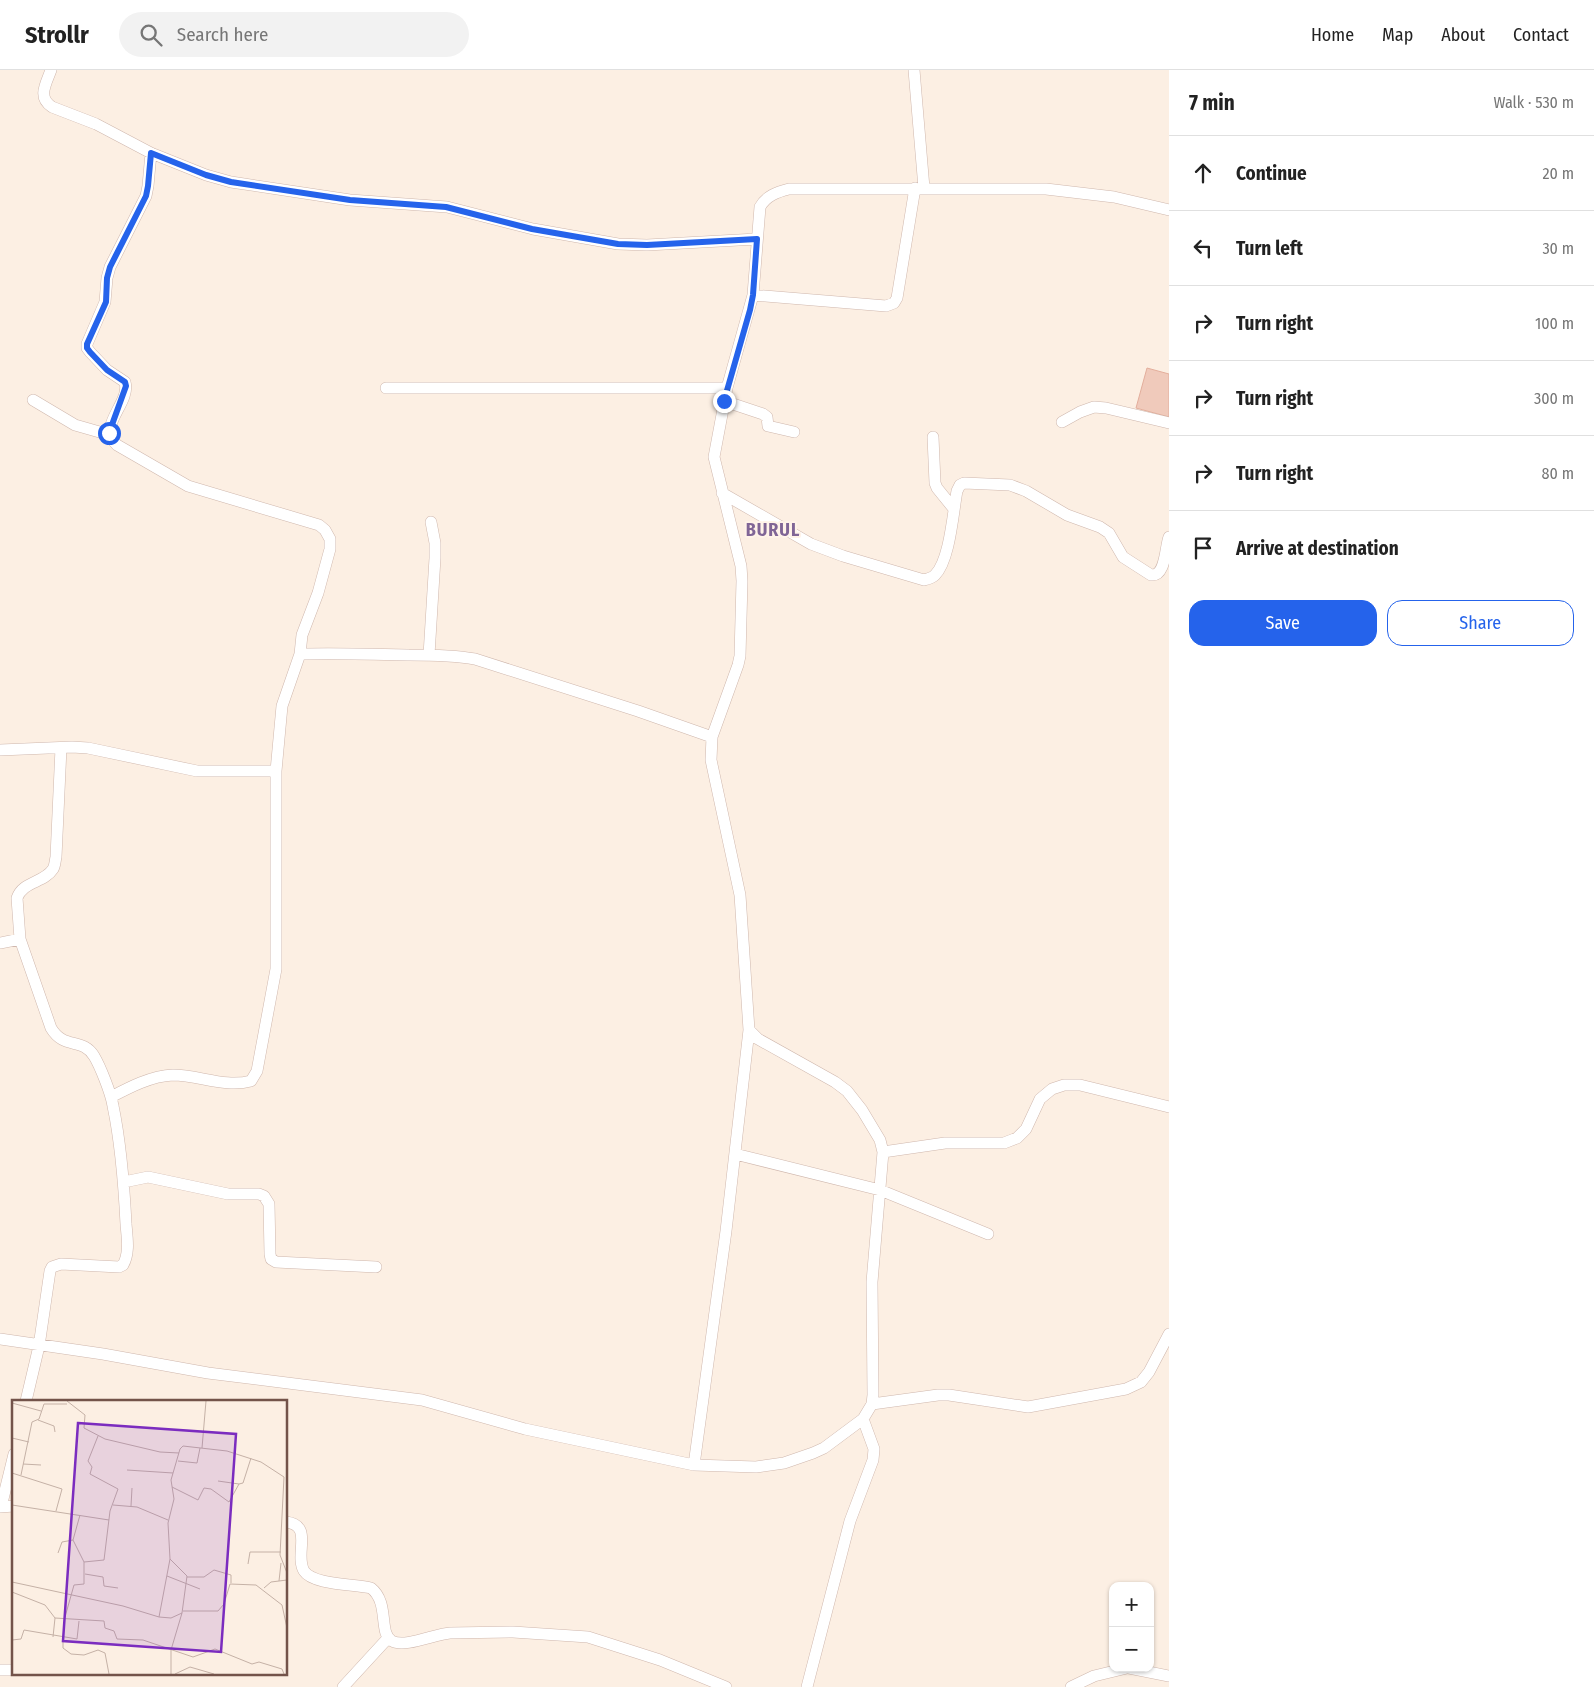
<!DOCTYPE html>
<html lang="en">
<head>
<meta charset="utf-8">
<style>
	body { margin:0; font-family:"Fira Sans Condensed",sans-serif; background:#f2f2f2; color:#222 }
	.controls { position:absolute; right:15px; bottom:15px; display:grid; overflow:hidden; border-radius:10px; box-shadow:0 1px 4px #0004 }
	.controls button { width:45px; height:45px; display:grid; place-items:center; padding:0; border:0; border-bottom:1px solid #e0e0e0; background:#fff; color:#222; font:25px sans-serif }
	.stop { position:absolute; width:15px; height:15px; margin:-11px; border:4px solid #2563eb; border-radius:50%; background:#fff }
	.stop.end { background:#2563eb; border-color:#fff; box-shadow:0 1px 5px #0008 }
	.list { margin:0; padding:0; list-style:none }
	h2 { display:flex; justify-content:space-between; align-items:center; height:65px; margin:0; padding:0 20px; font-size:21px }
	h2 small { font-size:16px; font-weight:400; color:#767676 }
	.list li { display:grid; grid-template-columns:32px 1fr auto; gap:15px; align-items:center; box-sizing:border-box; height:75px; padding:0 20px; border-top:1px solid #e0e0e0 }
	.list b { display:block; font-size:19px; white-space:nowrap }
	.list em { font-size:16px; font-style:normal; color:#767676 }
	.actions { display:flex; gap:10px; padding:15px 20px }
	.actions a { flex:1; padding:11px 0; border:1px solid #2563eb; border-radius:15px; text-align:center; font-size:18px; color:#2563eb }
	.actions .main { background:#2563eb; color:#fff }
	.icon { flex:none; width:28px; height:28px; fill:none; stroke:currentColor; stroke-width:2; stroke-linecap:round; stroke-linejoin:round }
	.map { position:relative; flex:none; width:1169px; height:1617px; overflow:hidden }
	header { display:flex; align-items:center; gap:30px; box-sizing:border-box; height:70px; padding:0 25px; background:#fff; border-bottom:1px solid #e0e0e0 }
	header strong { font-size:24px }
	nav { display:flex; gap:28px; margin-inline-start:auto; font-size:18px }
	.search { width:350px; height:45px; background:#f2f2f2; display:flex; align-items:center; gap:12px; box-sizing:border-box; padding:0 18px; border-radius:28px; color:#767676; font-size:19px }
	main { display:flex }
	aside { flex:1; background:#fff }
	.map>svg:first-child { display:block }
</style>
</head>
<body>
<header>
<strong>Strollr</strong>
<div class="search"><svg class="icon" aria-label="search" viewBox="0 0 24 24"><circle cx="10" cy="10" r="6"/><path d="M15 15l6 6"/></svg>Search here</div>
<nav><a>Home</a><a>Map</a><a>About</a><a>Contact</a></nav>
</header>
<main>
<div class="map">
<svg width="1169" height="1617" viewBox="0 0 1169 1617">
	<rect width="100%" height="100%" fill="#fcefe3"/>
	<path fill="#f0cabb" stroke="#e3ae9c" d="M1147,298L1169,304V347L1136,338Z"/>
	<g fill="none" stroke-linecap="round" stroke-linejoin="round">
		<defs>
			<path id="minor" d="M51,0C46,14 37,27 52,37L96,54L151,83L206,105L231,112L350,130L447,137L533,159L618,174L647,175L757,169
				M914,0L924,118
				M753,225L886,236L894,233L897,228L915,118
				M386,318H727
				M33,330L75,355L110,365
				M724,331L763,344L767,347L768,356L794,362
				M1062,352L1080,342L1094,337L1106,338L1169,353
				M933,367L935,413L937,418L954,439
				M722,423L811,474L843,486L924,510C928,509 932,508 935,505C950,490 953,442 957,421L960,415L964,413L1010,415L1026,421L1067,445L1100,457L1109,463L1123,487L1151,505C1166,507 1165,477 1169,467
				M300,584C336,583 372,584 409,585C431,585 453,585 475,589L638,641L712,667
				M429,585L435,488V473L431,452
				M0,680L72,677L88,678L197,701H276
				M0,873L20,869
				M111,1027C130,1017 151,1006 173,1005C199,1005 225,1018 251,1011L257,1001L276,899V701L282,636L300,584L302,565L318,523L330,479V469L325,460L319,455L188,416L117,375C96,355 131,334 125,312L107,300L90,282L87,278V274L105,232L107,208L110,197L146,126L148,116L151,83
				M883,1082L945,1073H1004L1017,1068L1026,1059L1040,1029L1052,1019L1064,1015H1080L1169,1037
				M735,1084L880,1120L988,1164
				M124,1112L148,1107L228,1124H259L264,1126L269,1134L270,1184L271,1189L276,1192L376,1197
				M0,1269L103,1284L208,1303L422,1330L525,1359L694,1395L756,1397L784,1393L813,1383L824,1378L863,1349L872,1334L873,1325L872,1212L883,1082L880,1070L862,1040L847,1021L835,1012L758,969L749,960L740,825L711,690L712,667L738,595L740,586L742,511L741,496L714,387L727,318L753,225L760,137C766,126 777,122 789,119H1046L1114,127L1169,140
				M26,1331L39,1276L50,1201L52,1197L61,1194L119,1197L123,1195C130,1183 127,1167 126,1154C124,1114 121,1074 113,1036C111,1023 100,996 94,986C82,967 64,980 51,958L20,869L17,828C23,811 44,813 53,799C55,796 55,791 56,787L61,678
				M872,1334L938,1325H949L1028,1337L1126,1319L1141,1312L1149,1302L1169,1264
				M694,1395L726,1161L749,960
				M0,1437L14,1436
				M1,1437L14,1384
				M286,1452C314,1455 294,1484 304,1501C313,1515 355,1514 371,1518C390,1533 378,1563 392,1571C405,1578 435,1564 450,1563L513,1562L588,1567L660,1590L726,1617
				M1129,1598L1169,1606
				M0,1600H14
				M343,1617L388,1568
				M807,1617L850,1451L873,1390L874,1379L863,1349
				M1071,1617L1094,1606L1127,1598"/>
		</defs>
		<use href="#minor" stroke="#cfb7ad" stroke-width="12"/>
		<use href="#minor" stroke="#fff" stroke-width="11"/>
	</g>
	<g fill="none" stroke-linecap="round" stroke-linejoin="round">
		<path stroke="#2563eb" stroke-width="6" d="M109,363L126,316L125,312L107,300L90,282L87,278V274L106,232L107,208L110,197L146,126L148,116L151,83L206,105L231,112L350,130L446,137L532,159L618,174L647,175L757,169L753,225L750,240L724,331"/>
	</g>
	<g text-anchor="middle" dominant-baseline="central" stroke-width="4" stroke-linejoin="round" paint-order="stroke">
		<g font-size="18" font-weight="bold" letter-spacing="1" fill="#806596" stroke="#fff3e9">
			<text x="773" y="460">BURUL</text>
		</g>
	</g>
	<g transform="translate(12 1330)">
		<rect width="275" height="275" fill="#fcefe3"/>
		<path fill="none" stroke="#c5b1a6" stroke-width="1" d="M55,1L73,15L72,28L93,39L148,52L167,53M0,3L29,11M26,20L42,26L43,32M0,38L17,42M190,48L194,1M166,61L185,63L188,48M11,64L29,65M115,70L161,73M0,73L50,89L44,111M9,75L20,22L27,19L32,4H55M206,81L227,84M160,87L186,100L192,88L199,89L217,102L227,84L231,83L239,58M0,105L97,120M101,105L125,107L156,120M119,106L120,88M46,153L50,142L61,140M72,162L92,160L98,111L106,89L78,74L80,67L76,61L86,36M236,164L238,152H269M73,174L91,177L92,186L106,188M155,176L188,189M175,177H192L202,170L219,175V183M267,181L269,163M0,182L111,206L147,217L159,218L170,213L175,176L158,159L156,123L162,99L159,80L168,49L171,46L215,51L249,62L272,77L268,155L275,173M252,188L259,182L275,180M0,192L33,205L43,218M171,211H206L212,204L218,184L244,185L270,205L275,228M53,217L62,185L72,184V162L61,140L68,115M147,217L158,159M41,237L43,218L92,221L93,228L102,231L105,239L131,240L181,257L203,249L240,264L247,262L270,269L272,274M51,239V248L59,254L72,255L86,250L93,253L97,274M0,240L9,239L12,230L65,239L67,221M159,274V250L170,213M163,274L178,267L202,274"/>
		<path fill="#7b2cbf" fill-opacity="0.15" stroke="#7b2cbf" stroke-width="2.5" d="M66,23L224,34L209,252L51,241Z"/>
		<rect width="275" height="275" fill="none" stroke="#73534a" stroke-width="2.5"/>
	</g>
</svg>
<div class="controls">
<button>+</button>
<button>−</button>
</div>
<div class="stop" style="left:109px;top:363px"></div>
<div class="stop end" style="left:724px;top:331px"></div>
</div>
<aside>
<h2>7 min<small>Walk · 530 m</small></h2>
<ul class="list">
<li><svg class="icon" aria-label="ahead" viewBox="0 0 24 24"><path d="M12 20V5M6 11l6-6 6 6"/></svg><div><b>Continue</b></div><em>20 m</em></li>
<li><svg class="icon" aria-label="left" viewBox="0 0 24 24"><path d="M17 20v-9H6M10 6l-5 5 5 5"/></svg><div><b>Turn left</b></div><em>30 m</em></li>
<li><svg class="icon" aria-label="right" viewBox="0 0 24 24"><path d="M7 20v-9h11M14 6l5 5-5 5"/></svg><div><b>Turn right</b></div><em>100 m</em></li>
<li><svg class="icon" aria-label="right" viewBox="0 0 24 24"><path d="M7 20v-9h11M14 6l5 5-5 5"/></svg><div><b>Turn right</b></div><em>300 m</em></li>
<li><svg class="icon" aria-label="right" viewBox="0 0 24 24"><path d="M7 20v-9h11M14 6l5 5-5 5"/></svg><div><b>Turn right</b></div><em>80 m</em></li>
<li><svg class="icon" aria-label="arrive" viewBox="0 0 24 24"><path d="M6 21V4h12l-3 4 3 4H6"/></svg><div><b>Arrive at destination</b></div></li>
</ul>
<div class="actions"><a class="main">Save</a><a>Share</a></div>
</aside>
</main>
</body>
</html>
